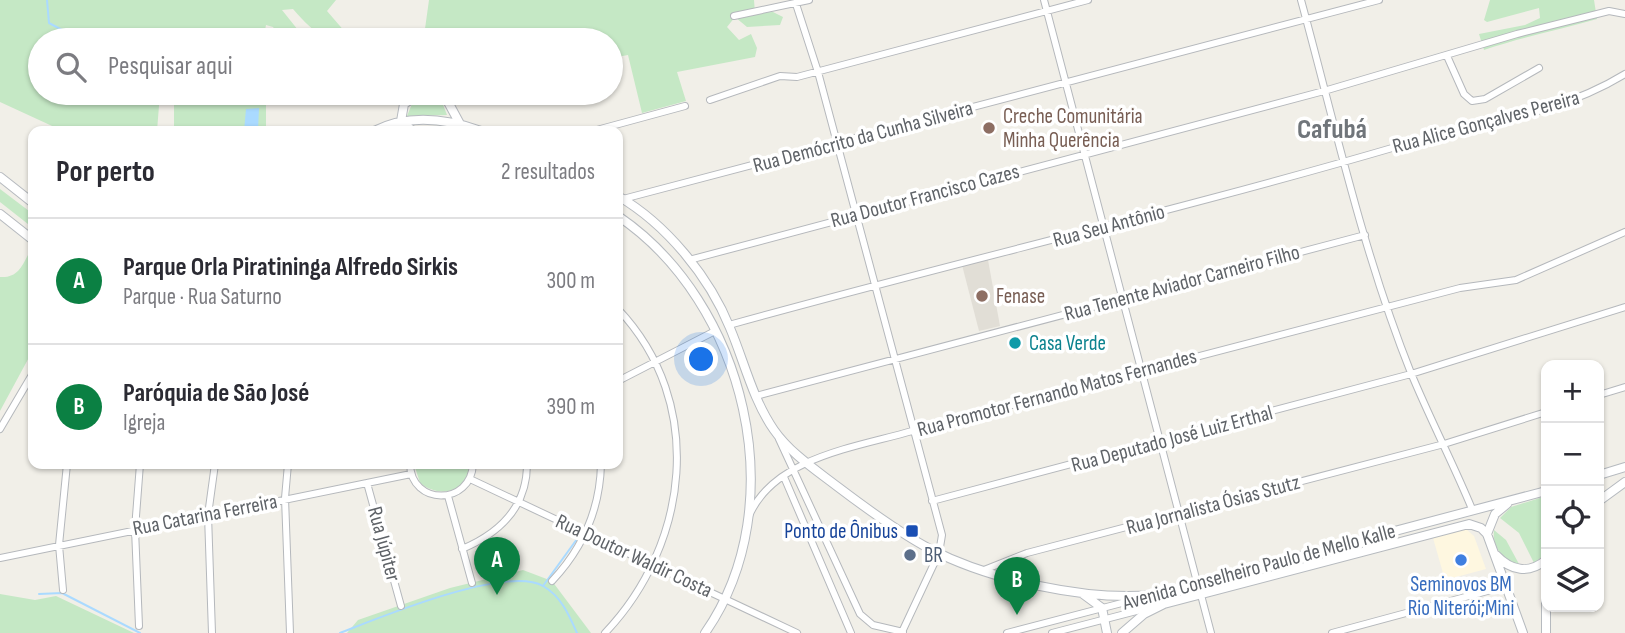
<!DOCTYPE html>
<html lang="pt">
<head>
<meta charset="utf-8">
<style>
	body { margin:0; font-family:"Sofia Sans Condensed",sans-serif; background:#f2f2f3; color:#2b2b33 }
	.controls { position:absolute; right:21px; bottom:21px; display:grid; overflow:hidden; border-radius:14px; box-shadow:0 2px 5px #0004 }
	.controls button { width:63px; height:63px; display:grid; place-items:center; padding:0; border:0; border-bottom:2px solid #e1e1e2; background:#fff; color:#2b2b33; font:35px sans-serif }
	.you { position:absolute; left:702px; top:360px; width:24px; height:24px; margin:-18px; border:5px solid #fff; border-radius:50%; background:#1a73e8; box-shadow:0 0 0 10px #1a73e833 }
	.badge { display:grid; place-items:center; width:46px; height:46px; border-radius:50%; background:#0b8043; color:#fff; font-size:23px; font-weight:700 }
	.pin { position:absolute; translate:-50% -58px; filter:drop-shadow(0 2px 4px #0008) }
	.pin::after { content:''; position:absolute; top:37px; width:24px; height:21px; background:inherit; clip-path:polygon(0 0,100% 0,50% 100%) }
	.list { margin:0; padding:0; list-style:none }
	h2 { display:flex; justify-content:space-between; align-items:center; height:91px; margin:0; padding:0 28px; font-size:30px }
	h2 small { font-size:23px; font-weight:400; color:#7c7c81 }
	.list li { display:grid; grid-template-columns:46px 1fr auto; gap:21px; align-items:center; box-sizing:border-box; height:126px; padding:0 28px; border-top:2px solid #e1e1e2 }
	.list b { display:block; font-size:26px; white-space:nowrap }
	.list p { margin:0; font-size:23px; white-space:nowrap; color:#7c7c81 }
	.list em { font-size:23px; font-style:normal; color:#7c7c81 }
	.icon { flex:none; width:38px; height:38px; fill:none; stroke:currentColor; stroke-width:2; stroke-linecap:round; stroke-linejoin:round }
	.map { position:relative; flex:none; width:1625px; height:633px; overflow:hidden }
	.search { position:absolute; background:#fff; box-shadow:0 2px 5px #0004; left:28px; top:28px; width:595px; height:77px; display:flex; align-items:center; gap:18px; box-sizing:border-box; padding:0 24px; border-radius:38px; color:#7c7c81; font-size:26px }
	.panel { position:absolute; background:#fff; box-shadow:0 2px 5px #0004; left:28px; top:126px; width:595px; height:343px; border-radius:14px }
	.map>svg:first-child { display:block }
</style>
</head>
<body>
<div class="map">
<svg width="1625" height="633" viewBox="0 0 1625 633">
	<rect width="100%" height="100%" fill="#f1efe8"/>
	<path fill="#fef7e0" d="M1466,529L1474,536L1486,569L1445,580L1433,538Z"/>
	<path fill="#e1ded6" d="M988,260L1000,326L979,331L962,265Z"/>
	<path fill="#c5e8c5" d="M0,0H336L327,11L346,33L361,40C323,40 319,38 293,9L282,10L306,40H282L273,27L266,25L263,40H40V93H160L157,131H63L0,102Z
		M429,0H754L755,13L773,12L783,17L780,25L747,27L735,17L727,27L739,40L751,34L757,48L755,57L677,72L686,101L642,113L628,55L611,58V40H439L424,36Z
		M1490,0H1594L1597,19C1559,30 1521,37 1484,50L1479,34L1525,25L1540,18L1539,8L1487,22L1484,20Z
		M174,93H266V131H174Z
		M425,95L442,102L447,115L407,116L414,99Z
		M0,189L33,214V228L0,202Z
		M28,255H33V350L0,411V277C17,278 21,268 28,255Z
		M414,464H469C469,492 440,499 420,483Z
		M1546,496V554L1534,563L1519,533L1500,518L1511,507Z
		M1494,530L1506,540L1519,564C1502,560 1492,547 1494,530Z
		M523,570L552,581L591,633H347L358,620L450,588Z
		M0,594L35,600L56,596L134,633H0Z"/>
	<path fill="#aadaff" d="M259,108L258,131H244L246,109Z"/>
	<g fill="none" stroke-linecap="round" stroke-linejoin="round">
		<path stroke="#aadaff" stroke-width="2" d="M47,0L49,23L81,40
			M543,586L577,539
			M39,594L62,593L140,633
			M340,633C381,617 506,565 543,586C561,596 569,615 577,633"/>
		<defs>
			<path id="minor" d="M1044,0L1197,582
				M1301,0C1335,125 1363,253 1411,373C1430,419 1453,463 1472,509
				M796,4L818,72L942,535L939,553L902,632
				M734,16L809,0
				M1447,56L1464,94L1472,101L1485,99L1539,68
				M710,100L780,76L797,77L1088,0
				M593,131L685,106
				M623,199L1379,0
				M689,260L1324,91L1517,34L1609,11L1625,14
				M729,325C952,263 1177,211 1399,146C1475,124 1557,116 1625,74
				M618,381L715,331
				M1599,395L1625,387
				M756,396L1365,235
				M0,429L33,373
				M779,439L860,614L873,625L903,632
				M288,464L285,498L290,633
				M410,464C411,506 471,506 473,464
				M784,477L851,633
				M470,479L797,633
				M367,483L401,606
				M448,496L472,583
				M932,501L1411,374L1625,307
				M749,516C774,457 858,447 912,431L1460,288L1516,280L1625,232
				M462,549C500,533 527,507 527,464
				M0,558L411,474
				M984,570L1027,553L1444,444L1546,412
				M552,581C583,548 600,509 601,464
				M63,590L59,545L67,464
				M1201,595L1211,633
				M139,626L135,529L140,464
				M212,633L208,515L215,464
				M605,633C689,545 707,403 618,309
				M1007,633L1141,598
				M1052,633L1152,607
				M1332,633L1506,586"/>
			<path id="secondary" d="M433,93L447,100L460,124
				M401,121L404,104L421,93
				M401,121L413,131
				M374,131C408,114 445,118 481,131
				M0,177L33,203
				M618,196C666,224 709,276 730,328C744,361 753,400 774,430C790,453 816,470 838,487C867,509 898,532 930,549C990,580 1086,601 1153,595L1546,491
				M0,214L33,240
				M618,216C745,302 795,504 705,633
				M1599,475L1625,467
				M1599,501L1625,482
				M1487,534L1495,514L1507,504
				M1496,555C1511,571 1529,574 1546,560
				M1083,594L1102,608L1107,633
				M1122,633L1144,614L1164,604L1469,524L1481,528L1487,534L1523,633
				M1546,633V593"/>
		</defs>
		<use href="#minor" stroke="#b5b8bc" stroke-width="8"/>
		<use href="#secondary" stroke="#b6babf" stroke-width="10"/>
		<use href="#minor" stroke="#fff" stroke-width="6"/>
		<use href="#secondary" stroke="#fff" stroke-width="8"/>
	</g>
	<g fill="#8d6e63" stroke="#fff" stroke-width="2.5">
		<circle cx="989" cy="128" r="7"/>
		<circle cx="982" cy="296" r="7"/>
	</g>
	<circle fill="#0f9aa8" stroke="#fff" stroke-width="2.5" cx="1015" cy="343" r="7"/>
	<rect fill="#1a4fb4" stroke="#fff" stroke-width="2.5" x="905" y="524" width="14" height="14" rx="3.5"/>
	<circle fill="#5c6f8a" stroke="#fff" stroke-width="2.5" cx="910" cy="555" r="7"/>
	<circle fill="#3f7fe0" stroke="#fff" stroke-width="2.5" cx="1461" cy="560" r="7"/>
	<g text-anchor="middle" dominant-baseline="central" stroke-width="7" stroke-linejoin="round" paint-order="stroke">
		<g font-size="21" fill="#785e54" stroke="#fff" text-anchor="start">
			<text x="1003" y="116">Creche Comunitária<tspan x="1003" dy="24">Minha Querência</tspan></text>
			<text x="996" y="296">Fenase</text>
		</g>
		<g font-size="21" fill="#5f6368" stroke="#fff">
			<text transform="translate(1486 122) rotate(-15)">Rua Alice Gonçalves Pereira</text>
			<text transform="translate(863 137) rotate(-15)">Rua Demócrito da Cunha Silveira</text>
			<text transform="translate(925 196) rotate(-15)">Rua Doutor Francisco Cazes</text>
			<text transform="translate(1109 226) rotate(-15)">Rua Seu Antônio</text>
			<text transform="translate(1182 283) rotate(-15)">Rua Tenente Aviador Carneiro Filho</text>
			<text transform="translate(1057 393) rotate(-15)">Rua Promotor Fernando Matos Fernandes</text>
			<text transform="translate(1172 439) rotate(-15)">Rua Deputado José Luiz Erthal</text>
			<text transform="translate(1213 505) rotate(-15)">Rua Jornalista Ósias Stutz</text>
			<text transform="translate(205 515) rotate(-11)">Rua Catarina Ferreira</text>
			<text transform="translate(384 544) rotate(75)">Rua Júpiter</text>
			<text transform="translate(634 556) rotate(25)">Rua Doutor Waldir Costa</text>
			<text transform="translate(1259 567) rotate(-15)">Avenida Conselheiro Paulo de Mello Kalle</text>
		</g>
		<g font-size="21" fill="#0d838f" stroke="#fff" text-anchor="start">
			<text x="1029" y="343">Casa Verde</text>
		</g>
		<g font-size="21" fill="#164399" stroke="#fff" text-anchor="end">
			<text x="898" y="531">Ponto de Ônibus</text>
		</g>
		<g font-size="21" fill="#4e5e75" stroke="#fff" text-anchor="start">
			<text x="924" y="555">BR</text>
		</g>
		<g font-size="21" fill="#366cbe" stroke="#fff">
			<text x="1461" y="584">Seminovos BM<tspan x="1461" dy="24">Rio Niterói;Mini</tspan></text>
		</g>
		<g font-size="28" font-weight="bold" fill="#70757a" stroke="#fff">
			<text x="1332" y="129">Cafubá</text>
		</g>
	</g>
</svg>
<div class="controls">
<button>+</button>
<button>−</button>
<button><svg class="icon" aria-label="locate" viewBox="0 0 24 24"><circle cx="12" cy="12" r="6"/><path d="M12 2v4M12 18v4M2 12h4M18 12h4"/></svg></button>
<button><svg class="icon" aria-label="layers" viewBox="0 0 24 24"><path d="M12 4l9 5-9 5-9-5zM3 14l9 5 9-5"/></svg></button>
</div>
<div class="you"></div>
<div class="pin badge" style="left:497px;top:595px">A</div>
<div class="pin badge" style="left:1017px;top:615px">B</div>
<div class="search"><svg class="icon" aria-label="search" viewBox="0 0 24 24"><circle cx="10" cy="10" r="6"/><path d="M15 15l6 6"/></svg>Pesquisar aqui</div>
<section class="panel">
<h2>Por perto<small>2 resultados</small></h2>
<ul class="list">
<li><span class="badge">A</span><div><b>Parque Orla Piratininga Alfredo Sirkis</b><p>Parque · Rua Saturno</p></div><em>300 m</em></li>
<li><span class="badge">B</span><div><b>Paróquia de São José</b><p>Igreja</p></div><em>390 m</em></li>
</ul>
</section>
</div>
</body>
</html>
